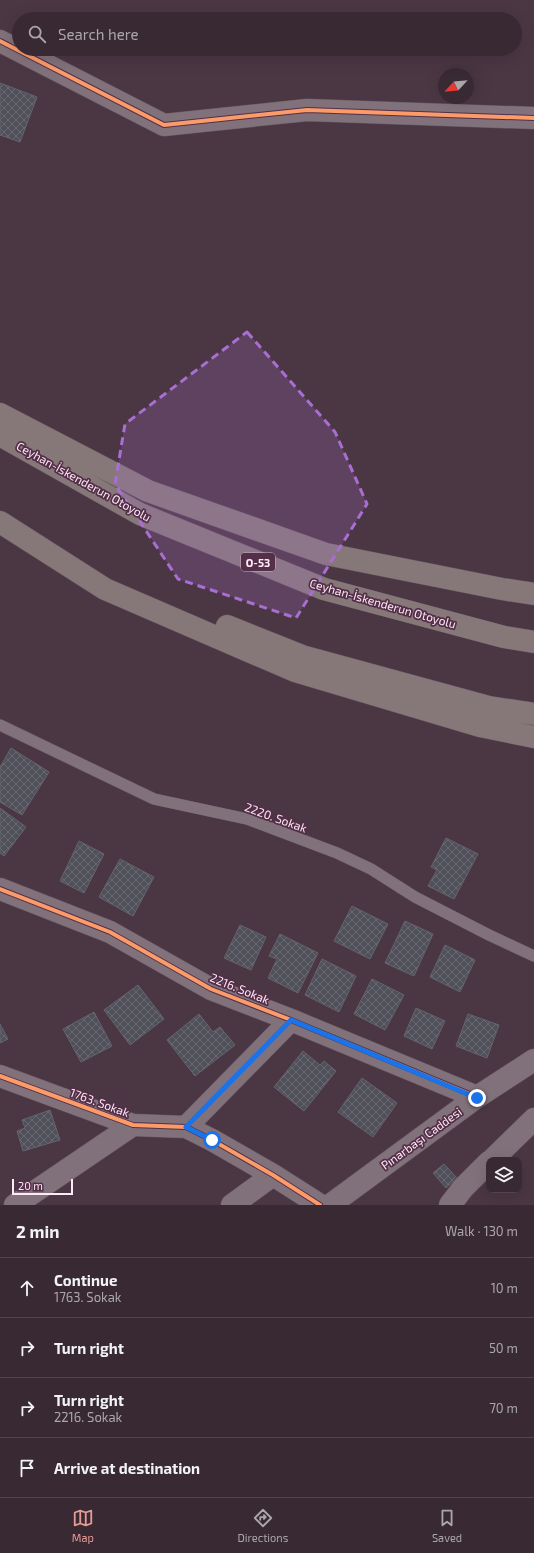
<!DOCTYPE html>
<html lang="en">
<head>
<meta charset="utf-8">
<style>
	body { margin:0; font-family:"Exo 2",sans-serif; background:#43353f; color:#f1f3f6 }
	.controls { position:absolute; right:12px; bottom:12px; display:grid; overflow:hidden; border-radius:8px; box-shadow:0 4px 16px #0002 }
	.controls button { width:36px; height:36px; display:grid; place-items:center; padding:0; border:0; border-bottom:1px solid #52454e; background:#382933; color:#f1f3f6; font:20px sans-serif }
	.compass { position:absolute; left:438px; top:68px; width:36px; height:36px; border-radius:50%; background:#382933; box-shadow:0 4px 16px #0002; rotate:244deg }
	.scale { position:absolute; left:12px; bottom:10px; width:61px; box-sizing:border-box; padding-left:4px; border:2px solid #ffe8f7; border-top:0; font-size:11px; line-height:14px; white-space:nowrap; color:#ffe8f7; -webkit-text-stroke:3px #532f48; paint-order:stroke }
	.stop { position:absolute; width:12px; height:12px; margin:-9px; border:3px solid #1a73e8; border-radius:50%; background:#fff }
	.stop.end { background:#1a73e8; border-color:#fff; box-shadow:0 1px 4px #0008 }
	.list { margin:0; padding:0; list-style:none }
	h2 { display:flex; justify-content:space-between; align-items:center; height:52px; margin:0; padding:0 16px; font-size:17px }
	h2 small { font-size:13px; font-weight:400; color:#aba6ac }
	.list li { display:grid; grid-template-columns:26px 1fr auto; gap:12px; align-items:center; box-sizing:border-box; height:60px; padding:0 16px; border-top:1px solid #52454e }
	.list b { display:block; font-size:15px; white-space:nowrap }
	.list p { margin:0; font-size:13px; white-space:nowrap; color:#aba6ac }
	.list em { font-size:13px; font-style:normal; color:#aba6ac }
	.icon { flex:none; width:22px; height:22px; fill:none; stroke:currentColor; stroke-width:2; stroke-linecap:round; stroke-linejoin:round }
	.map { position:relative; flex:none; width:534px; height:1205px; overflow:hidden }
	.search { position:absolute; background:#382933; box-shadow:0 4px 16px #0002; left:12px; right:12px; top:12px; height:44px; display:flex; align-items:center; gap:10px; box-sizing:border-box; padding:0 14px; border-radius:22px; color:#aba6ac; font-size:15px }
	.sheet { height:292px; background:#382933 }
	nav { display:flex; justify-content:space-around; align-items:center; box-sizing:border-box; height:56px; border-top:1px solid #52454e; background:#382933; font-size:11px; color:#aba6ac }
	nav a { display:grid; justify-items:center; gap:2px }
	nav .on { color:#e69b98 }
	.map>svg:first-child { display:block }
</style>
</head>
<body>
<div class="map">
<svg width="534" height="1205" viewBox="0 0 534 1205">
	<defs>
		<pattern id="building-cross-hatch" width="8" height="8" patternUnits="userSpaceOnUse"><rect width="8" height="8" fill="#4f5059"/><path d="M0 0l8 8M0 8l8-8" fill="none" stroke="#696972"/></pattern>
	</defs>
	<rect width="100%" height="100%" fill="#4b3744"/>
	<path fill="url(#building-cross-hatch)" stroke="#64646d" d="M0,83L37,97L20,142L0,135Z
		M11,748L49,772L22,815L0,802V767Z
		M0,808L26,827L4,856L0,853Z
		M446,838L478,854L454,899L428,886L437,870L431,867Z
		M79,841L104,854L84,893L60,881Z
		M120,859L154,877L133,916L99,897Z
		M352,906L388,924L370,959L334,941Z
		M405,921L433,934L414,976L385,963Z
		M240,925L266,937L251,970L224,958Z
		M280,934L318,953L298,993L268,978L277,959L269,956Z
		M445,945L475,960L460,992L430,977Z
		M322,959L356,976L339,1012L305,995Z
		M372,979L404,995L385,1030L354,1014Z
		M138,985L164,1019L130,1045L104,1010Z
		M416,1008L445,1021L432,1049L404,1036Z
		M94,1012L112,1046L81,1062L63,1029Z
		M199,1014L213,1032L220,1027L235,1045L195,1076L167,1040Z
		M468,1014L499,1025L487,1058L456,1046Z
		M0,1024L8,1039L0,1043Z
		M303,1051L320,1065L324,1061L336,1071L304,1111L274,1087Z
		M362,1078L397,1103L373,1137L338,1112Z
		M50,1110L60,1140L23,1151L17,1131L25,1128L22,1120Z
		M444,1164L457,1178L446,1188L433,1173Z"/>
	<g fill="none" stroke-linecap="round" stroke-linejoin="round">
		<defs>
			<path id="lane" d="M0,725L154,799L247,819L337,853L371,869L415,897L489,935L534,956"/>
			<path id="street" d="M0,41L164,125L307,110L534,118
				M0,889L110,932L211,989L291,1020L477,1097
				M0,1076L133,1125L186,1127L212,1140L273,1175L320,1205
				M186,1127L291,1020
				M492,1160L534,1119
				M15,1205L133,1125
				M232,1205L273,1175
				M330,1205L477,1097L534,1060
				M450,1205L463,1188L489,1162"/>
			<path id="highway" d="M0,414L148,491L326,554L502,589L534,594
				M0,435L140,514L324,589L504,637L534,642
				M0,522L105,589L295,671L480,726L534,737
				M227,626L302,656L489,707L534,714"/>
		</defs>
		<use href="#lane" stroke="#655560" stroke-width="12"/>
		<use href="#street" stroke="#655560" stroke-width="23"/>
		<use href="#highway" stroke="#655560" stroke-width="23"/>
		<use href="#lane" stroke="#81717b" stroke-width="11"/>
		<use href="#street" stroke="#81717b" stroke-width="22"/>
		<use href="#highway" stroke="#867879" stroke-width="22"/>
		<defs>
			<path id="cycleway" d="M0,41L164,125L307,110L534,118
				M0,889L110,932L211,989L291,1020L477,1097
				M0,1076L133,1125L186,1127L212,1140L273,1175L320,1205"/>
		</defs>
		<use href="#cycleway" stroke="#532f48" stroke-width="6"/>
		<use href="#cycleway" stroke="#fa9b69" stroke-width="4"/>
	</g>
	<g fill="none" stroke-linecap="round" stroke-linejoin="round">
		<path stroke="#1a73e8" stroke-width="5" d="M212,1140L186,1127L291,1020L477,1098"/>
	</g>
	<path fill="#a96ed3" fill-opacity="0.2" stroke="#a96ed3" stroke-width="3" stroke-dasharray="8 5" stroke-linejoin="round" d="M247,332L335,432L367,504L296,618L178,579L115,484L125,424Z"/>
	<g text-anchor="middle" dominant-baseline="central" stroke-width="3.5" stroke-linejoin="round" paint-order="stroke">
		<rect fill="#532f48" stroke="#cbb0c2" stroke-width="1" x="241" y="553" width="34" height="18" rx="3"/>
		<g font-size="11" font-weight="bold" fill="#ffe8f7">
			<text x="258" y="562">O-53</text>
		</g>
		<g font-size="12" fill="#ffe8f7" stroke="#532f48">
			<text transform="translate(84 481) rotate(29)">Ceyhan-İskenderun Otoyolu</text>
			<text transform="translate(383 603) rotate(16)">Ceyhan-İskenderun Otoyolu</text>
			<text transform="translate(276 817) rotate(20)">2220. Sokak</text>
			<text transform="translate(240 988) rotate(22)">2216. Sokak</text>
			<text transform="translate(100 1102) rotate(20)">1763. Sokak</text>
			<text transform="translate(421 1138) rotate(-36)">Pınarbaşı Caddesi</text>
		</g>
	</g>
</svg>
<div class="controls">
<button><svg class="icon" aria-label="layers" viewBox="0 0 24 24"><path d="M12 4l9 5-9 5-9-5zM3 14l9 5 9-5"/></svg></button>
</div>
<svg class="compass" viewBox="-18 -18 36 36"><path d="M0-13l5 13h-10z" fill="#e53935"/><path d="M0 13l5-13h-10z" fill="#aba6ac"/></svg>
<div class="scale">20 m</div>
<div class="stop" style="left:212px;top:1140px"></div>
<div class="stop end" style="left:477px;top:1098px"></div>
<div class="search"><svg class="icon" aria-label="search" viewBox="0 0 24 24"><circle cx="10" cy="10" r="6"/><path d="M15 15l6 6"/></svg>Search here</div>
</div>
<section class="sheet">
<h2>2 min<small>Walk · 130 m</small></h2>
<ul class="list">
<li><svg class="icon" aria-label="ahead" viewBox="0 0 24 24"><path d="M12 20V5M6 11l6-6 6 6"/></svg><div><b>Continue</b><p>1763. Sokak</p></div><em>10 m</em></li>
<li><svg class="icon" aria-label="right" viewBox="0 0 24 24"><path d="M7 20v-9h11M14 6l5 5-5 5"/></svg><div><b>Turn right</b></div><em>50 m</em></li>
<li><svg class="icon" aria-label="right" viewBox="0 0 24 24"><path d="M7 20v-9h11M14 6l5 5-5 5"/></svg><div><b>Turn right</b><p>2216. Sokak</p></div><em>70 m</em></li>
<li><svg class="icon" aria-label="arrive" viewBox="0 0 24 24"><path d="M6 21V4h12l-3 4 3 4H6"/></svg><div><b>Arrive at destination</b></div></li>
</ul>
</section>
<nav>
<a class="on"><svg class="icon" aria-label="map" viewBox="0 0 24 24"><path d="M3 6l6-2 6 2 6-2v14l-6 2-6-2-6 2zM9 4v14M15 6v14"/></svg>Map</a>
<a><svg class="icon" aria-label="directions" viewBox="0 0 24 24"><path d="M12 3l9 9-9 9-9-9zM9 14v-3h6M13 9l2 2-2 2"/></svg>Directions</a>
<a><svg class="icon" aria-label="saved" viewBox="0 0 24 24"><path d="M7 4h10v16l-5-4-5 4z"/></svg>Saved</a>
</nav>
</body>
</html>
